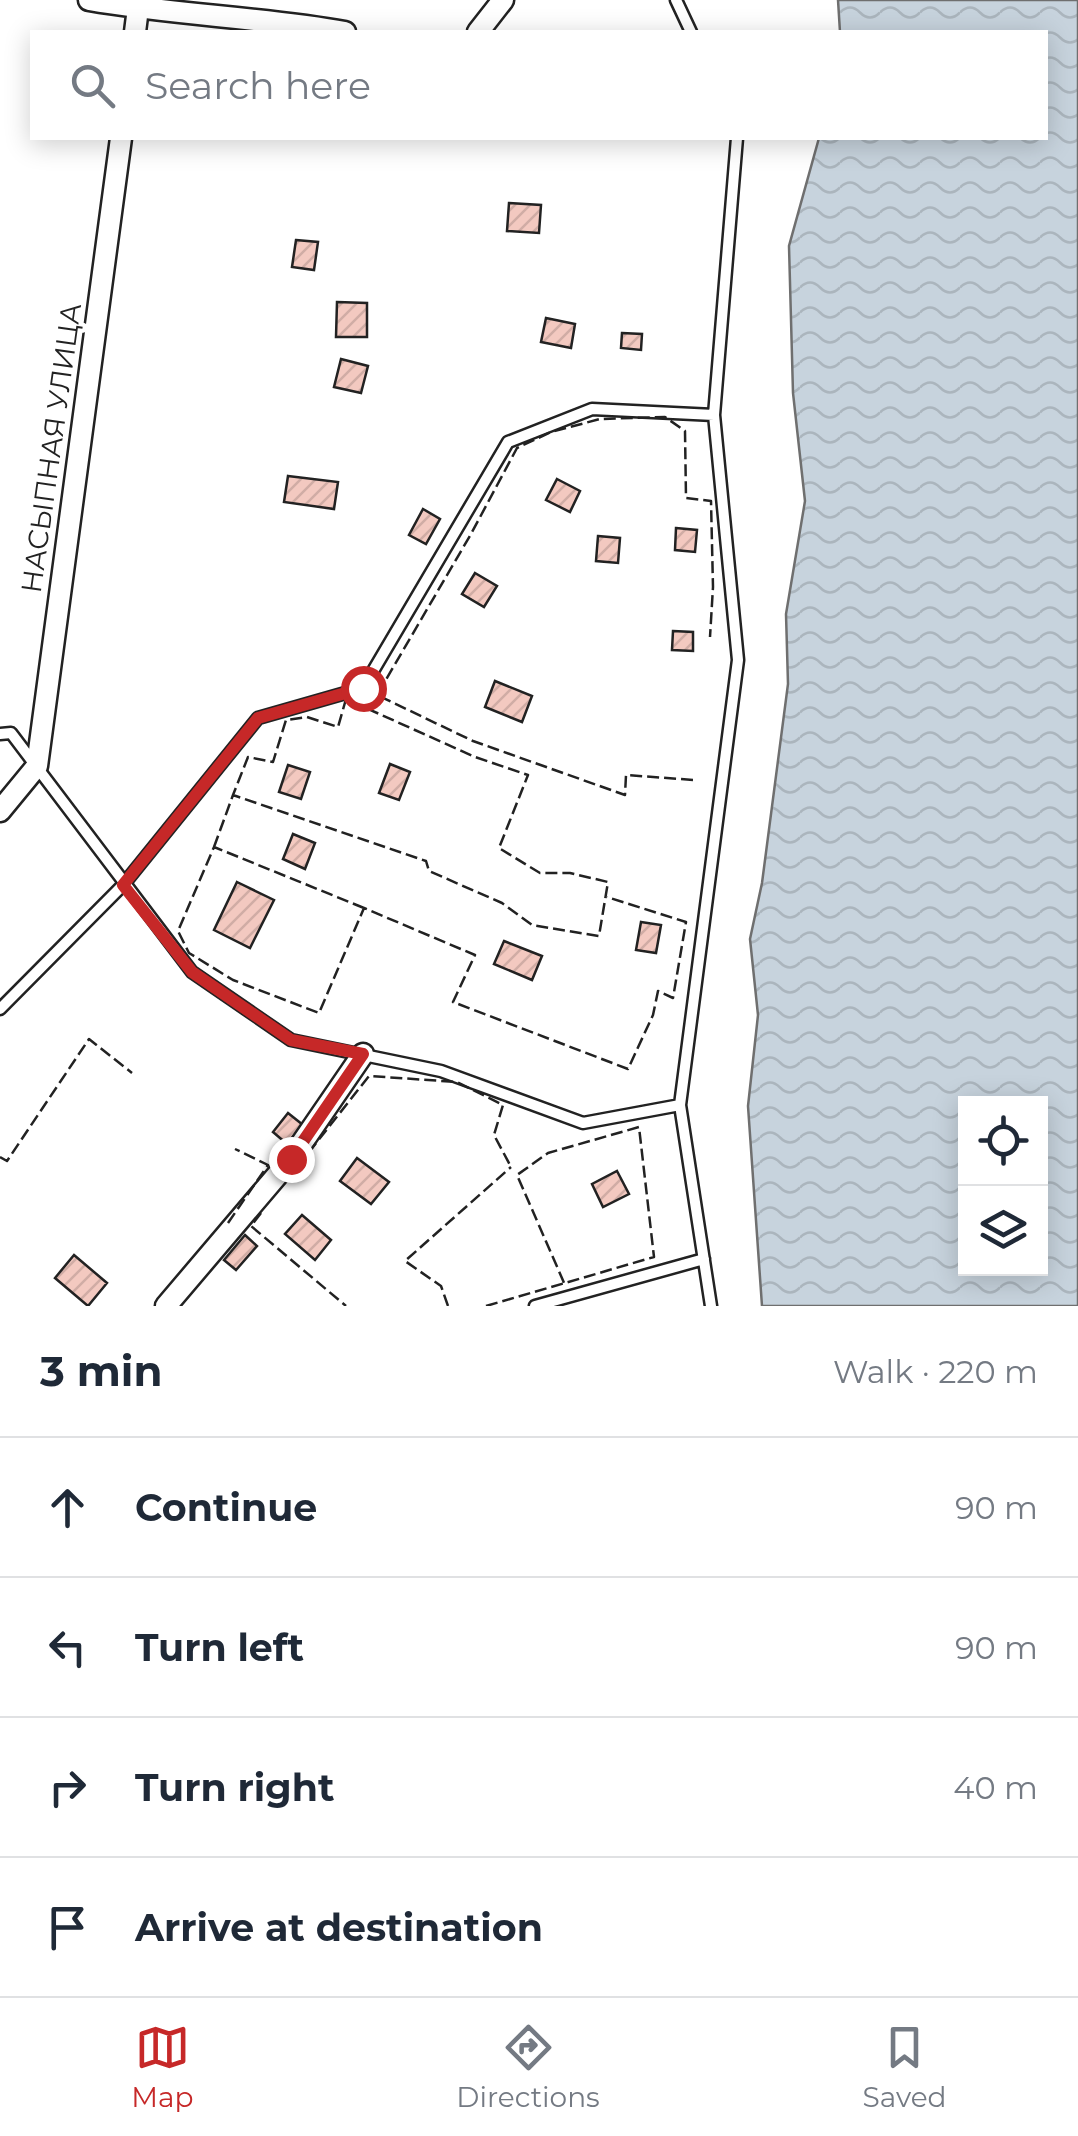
<!DOCTYPE html>
<html lang="en">
<head>
<meta charset="utf-8">
<style>
	body { margin:0; font-family:Montserrat,sans-serif; background:#f2f2f3; color:#1f2937 }
	.controls { position:absolute; right:30px; bottom:30px; display:grid; overflow:hidden; border-radius:0px; box-shadow:0 5px 25px #0003 }
	.controls button { width:90px; height:90px; display:grid; place-items:center; padding:0; border:0; border-bottom:2px solid #e0e1e3; background:#fff; color:#1f2937; font:50px sans-serif }
	.stop { position:absolute; width:30px; height:30px; margin:-22px; border:8px solid #c62828; border-radius:50%; background:#fff }
	.stop.end { background:#c62828; border-color:#fff; box-shadow:0 2px 10px #0008 }
	.list { margin:0; padding:0; list-style:none }
	h2 { display:flex; justify-content:space-between; align-items:center; height:130px; margin:0; padding:0 40px; font-size:42px }
	h2 small { font-size:32px; font-weight:400; color:#747a83 }
	.list li { display:grid; grid-template-columns:65px 1fr auto; gap:30px; align-items:center; box-sizing:border-box; height:140px; padding:0 40px; border-top:2px solid #e0e1e3 }
	.list b { display:block; font-size:38px; white-space:nowrap }
	.list em { font-size:32px; font-style:normal; color:#747a83 }
	.icon { flex:none; width:55px; height:55px; fill:none; stroke:currentColor; stroke-width:2; stroke-linecap:round; stroke-linejoin:round }
	.map { position:relative; flex:none; width:1078px; height:1306px; overflow:hidden }
	.search { position:absolute; background:#fff; box-shadow:0 5px 25px #0003; left:30px; right:30px; top:30px; height:110px; display:flex; align-items:center; gap:25px; box-sizing:border-box; padding:0 35px; border-radius:0px; color:#747a83; font-size:38px }
	.sheet { height:690px; background:#fff }
	nav { display:flex; justify-content:space-around; align-items:center; box-sizing:border-box; height:140px; border-top:2px solid #e0e1e3; background:#fff; font-size:28px; color:#747a83 }
	nav a { display:grid; justify-items:center; gap:5px }
	nav .on { color:#c62828 }
	.map>svg:first-child { display:block }
</style>
</head>
<body>
<div class="map">
<svg width="1078" height="1306" viewBox="0 0 1078 1306">
	<defs>
		<pattern id="water-waves" width="16" height="10" patternUnits="userSpaceOnUse" patternTransform="scale(2.5)"><rect width="16" height="10" fill="#c7d3dd"/><path d="M0 5q4-4 8 0t8 0" fill="none" stroke="#abb5bd"/></pattern>
		<pattern id="building-hatch" width="6" height="6" patternUnits="userSpaceOnUse" patternTransform="scale(2.5)"><rect width="6" height="6" fill="#f3c9c0"/><path d="M-1 1l2-2M0 6l6-6M5 7l2-2" fill="none" stroke="#d0aca5"/></pattern>
	</defs>
	<rect width="100%" height="100%" fill="#fff"/>
	<path fill="url(#water-waves)" stroke="#6f6f6f" stroke-width="2.5" fill-rule="evenodd" d="M838,0H1078V1306H762L748,1106L758,1015L750,939L762,883L788,684L786,614L805,501L793,393L789,246L819,138H1046V32H840ZM966,1104H1040V1268H966Z"/>
	<path fill="url(#building-hatch)" stroke="#222" stroke-width="2.5" d="M509,203L541,205L539,233L507,231Z
		M296,240L318,242L314,270L292,267Z
		M337,302L367,303V337H336Z
		M546,318L575,324L571,348L541,342Z
		M622,333L642,334L641,350L621,348Z
		M341,359L368,366L361,393L334,387Z
		M288,476L338,482L334,509L284,502Z
		M557,479L580,491L570,512L546,500Z
		M423,509L440,519L426,544L409,535Z
		M676,528L697,530L695,552L675,550Z
		M598,536L620,538L618,563L596,561Z
		M475,573L497,586L484,607L462,594Z
		M673,631L693,632V651L672,650Z
		M495,681L532,696L522,722L485,707Z
		M390,764L410,772L399,800L379,793Z
		M288,765L310,772L301,799L279,792Z
		M293,834L315,843L305,869L283,859Z
		M237,882L274,900L250,948L214,930Z
		M641,922L661,925L656,953L636,950Z
		M504,941L542,956L532,980L494,964Z
		M288,1113L303,1125L287,1144L273,1132Z
		M357,1158L389,1182L371,1204L340,1181Z
		M617,1171L629,1194L603,1207L592,1184Z
		M302,1215L331,1240L315,1260L285,1234Z
		M245,1235L257,1246L236,1270L224,1260Z
		M74,1255L107,1283L88,1306L55,1278Z"/>
	<g fill="none" stroke-linecap="round" stroke-linejoin="round">
		<defs>
			<path id="service" d="M676,0L691,32
				M0,734L11,733L192,972L291,1040L441,1071L583,1123L680,1105
				M0,1009L123,885L258,718L363,688L508,442L592,409L714,415
				M535,1306L704,1259
				M711,1306L680,1105L738,660L714,415L737,138"/>
			<path id="minor" d="M89,0C174,15 260,17 345,32
				M135,32L139,0
				M478,32L503,0
				M0,811L37,766L121,138
				M166,1306L291,1159L363,1054"/>
		</defs>
		<use href="#service" stroke="#222" stroke-width="15"/>
		<use href="#minor" stroke="#222" stroke-width="25"/>
		<use href="#service" stroke="#fff" stroke-width="10"/>
		<use href="#minor" stroke="#fff" stroke-width="20"/>
		<path stroke="#222" stroke-width="2.5" stroke-dasharray="12 5" stroke-linecap="butt" d="M693,780L626,775L625,795L473,741L377,695L471,534L517,448L551,432L600,419L665,417L685,431L686,498L711,501L713,587L710,637
			M214,847L233,795L426,861L429,871L502,903L532,925L599,936L608,882L570,873H540L499,848L528,775L475,757L346,699L338,727L307,717L286,720L273,762L248,757L233,795
			M364,908L214,847L178,931L189,953L233,980L319,1013L364,908L475,955L453,1002L628,1069L653,1015L658,991L673,998L686,922L607,897
			M0,1157L7,1161L89,1039L132,1073
			M298,1166L369,1076L457,1082L503,1105L494,1135L510,1165
			M261,1213L251,1226L346,1306
			M228,1223L268,1165L235,1149
			M448,1306L441,1286L405,1261L511,1167
			M486,1306L654,1257L639,1127L548,1153L517,1175L565,1285"/>
	</g>
	<g fill="none" stroke-linecap="round" stroke-linejoin="round">
		<path stroke="#c62828" stroke-width="12" d="M291,1159L363,1054L291,1040L192,972L123,885L258,718L363,688"/>
	</g>
	<g text-anchor="middle" dominant-baseline="central" stroke-width="8" stroke-linejoin="round" paint-order="stroke">
		<g font-size="28" fill="#222" stroke="#fff">
			<text transform="translate(51 448) rotate(-82)">НАСЫПНАЯ УЛИЦА</text>
		</g>
	</g>
</svg>
<div class="controls">
<button><svg class="icon" aria-label="locate" viewBox="0 0 24 24"><circle cx="12" cy="12" r="6"/><path d="M12 2v4M12 18v4M2 12h4M18 12h4"/></svg></button>
<button><svg class="icon" aria-label="layers" viewBox="0 0 24 24"><path d="M12 4l9 5-9 5-9-5zM3 14l9 5 9-5"/></svg></button>
</div>
<div class="stop" style="left:363px;top:688px"></div>
<div class="stop end" style="left:291px;top:1159px"></div>
<div class="search"><svg class="icon" aria-label="search" viewBox="0 0 24 24"><circle cx="10" cy="10" r="6"/><path d="M15 15l6 6"/></svg>Search here</div>
</div>
<section class="sheet">
<h2>3 min<small>Walk · 220 m</small></h2>
<ul class="list">
<li><svg class="icon" aria-label="ahead" viewBox="0 0 24 24"><path d="M12 20V5M6 11l6-6 6 6"/></svg><div><b>Continue</b></div><em>90 m</em></li>
<li><svg class="icon" aria-label="left" viewBox="0 0 24 24"><path d="M17 20v-9H6M10 6l-5 5 5 5"/></svg><div><b>Turn left</b></div><em>90 m</em></li>
<li><svg class="icon" aria-label="right" viewBox="0 0 24 24"><path d="M7 20v-9h11M14 6l5 5-5 5"/></svg><div><b>Turn right</b></div><em>40 m</em></li>
<li><svg class="icon" aria-label="arrive" viewBox="0 0 24 24"><path d="M6 21V4h12l-3 4 3 4H6"/></svg><div><b>Arrive at destination</b></div></li>
</ul>
</section>
<nav>
<a class="on"><svg class="icon" aria-label="map" viewBox="0 0 24 24"><path d="M3 6l6-2 6 2 6-2v14l-6 2-6-2-6 2zM9 4v14M15 6v14"/></svg>Map</a>
<a><svg class="icon" aria-label="directions" viewBox="0 0 24 24"><path d="M12 3l9 9-9 9-9-9zM9 14v-3h6M13 9l2 2-2 2"/></svg>Directions</a>
<a><svg class="icon" aria-label="saved" viewBox="0 0 24 24"><path d="M7 4h10v16l-5-4-5 4z"/></svg>Saved</a>
</nav>
</body>
</html>
